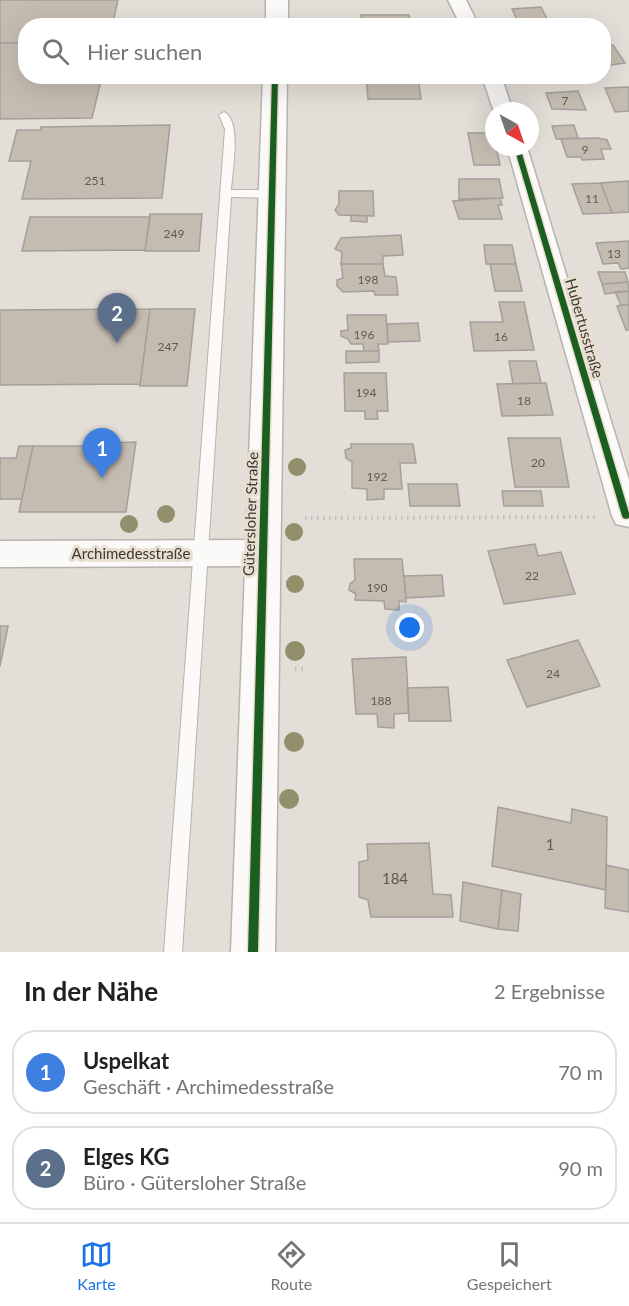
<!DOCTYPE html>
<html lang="de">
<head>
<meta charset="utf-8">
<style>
	body { margin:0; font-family:Lato,sans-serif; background:#f6f6f6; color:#202124 }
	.compass { position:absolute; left:485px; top:102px; width:54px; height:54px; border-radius:50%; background:#fff; box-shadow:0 6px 24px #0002; rotate:140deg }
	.you { position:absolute; left:410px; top:628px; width:21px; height:21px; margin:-15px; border:4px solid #fff; border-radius:50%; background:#1a73e8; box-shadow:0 0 0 9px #1a73e833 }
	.badge { display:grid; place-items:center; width:39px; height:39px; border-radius:50%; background:#1a73e8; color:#fff; font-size:20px; font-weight:700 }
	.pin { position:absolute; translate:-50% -50px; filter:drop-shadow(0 2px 3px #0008) }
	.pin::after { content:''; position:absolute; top:32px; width:21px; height:18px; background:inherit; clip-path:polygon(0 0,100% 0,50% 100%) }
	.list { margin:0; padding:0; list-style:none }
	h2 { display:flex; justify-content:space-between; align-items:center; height:78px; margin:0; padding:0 24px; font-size:26px }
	h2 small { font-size:20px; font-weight:400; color:#757577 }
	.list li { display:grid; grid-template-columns:39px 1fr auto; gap:18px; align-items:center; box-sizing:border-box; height:84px; margin:0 12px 12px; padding:0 12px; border:2px solid #e0e0e0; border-radius:24px }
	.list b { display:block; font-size:22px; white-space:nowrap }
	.list p { margin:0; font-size:20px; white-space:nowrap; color:#757577 }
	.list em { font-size:20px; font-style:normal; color:#757577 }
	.icon { flex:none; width:33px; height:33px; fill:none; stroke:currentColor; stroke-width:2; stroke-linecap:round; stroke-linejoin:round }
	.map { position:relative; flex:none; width:629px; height:952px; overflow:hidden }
	.search { position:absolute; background:#fff; box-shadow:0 6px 24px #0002; left:18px; right:18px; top:18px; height:66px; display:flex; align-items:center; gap:15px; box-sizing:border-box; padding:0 21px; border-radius:24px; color:#757577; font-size:22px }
	.sheet { height:270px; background:#fff }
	nav { display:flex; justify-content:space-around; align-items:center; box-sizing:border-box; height:84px; border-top:2px solid #e0e0e0; background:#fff; font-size:16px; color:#757577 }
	nav a { display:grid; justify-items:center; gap:3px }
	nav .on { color:#1a73e8 }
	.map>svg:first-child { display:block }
</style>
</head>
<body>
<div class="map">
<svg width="629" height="952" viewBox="0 0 629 952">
	<rect width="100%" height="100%" fill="#e3ded7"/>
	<path fill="#c5bcb1" stroke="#a39f9a" stroke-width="1.5" d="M0,0H118L112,26H26V43H0Z
		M541,7L549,23L518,22L512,9Z
		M361,15H409L411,26H362Z
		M0,43H26V76H102L92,118L0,119Z
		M613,45L625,63L604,66V46Z
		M366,76H418L421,99H368Z
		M629,87V111L615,112L605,88Z
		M578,91L586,110L552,109L546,93Z
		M170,125L162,198L22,199L31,161H9L17,130H41V127Z
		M574,125L578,138L556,139L552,126Z
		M468,133H493L500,165H474Z
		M597,138L607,140L611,149H601L604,159L582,160L581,157H567L561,139Z
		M459,179H499L503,198L459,199Z
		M629,181V212L612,213L601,183Z
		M601,183L612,213L583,214L572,184Z
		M339,191H373L374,216L339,215L335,210L339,204Z
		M500,198L502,205H498L502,219H459L453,201Z
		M150,214H202L199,251H145Z
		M351,215L367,216V222L351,221Z
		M30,217H150L145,250L22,251Z
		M401,235L403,255L383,256V264H341L342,252L335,249L341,238Z
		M629,241V268L621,269L618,263L603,264L596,243Z
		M484,245H512L516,264H486Z
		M341,264H383L385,276L396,277L398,295H375L374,291L343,292L337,286V280L343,278Z
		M490,264H516L522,291H495Z
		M598,272H625L628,282L602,284Z
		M628,282L629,291L605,294L602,284Z
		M629,291V305H621L615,292Z
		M499,302H524L534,350L474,351L470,322H503Z
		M621,305H629V330H626L617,306Z
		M150,309H195L187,386H140Z
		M150,309L140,384L0,385V310Z
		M347,315H386L388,344H378L379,351H364L363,344H351L348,339L341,336V331L348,330Z
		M418,323L420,341L388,342L387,324Z
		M346,351H379V362L346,363Z
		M509,361H536L541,383L513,384Z
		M344,373H386L388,411H377L378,419H365V411H345Z
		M546,383L553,415L502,416L497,384Z
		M508,438H560L569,487H515Z
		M136,442L126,512H19L33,446H111V443Z
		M351,444H413L416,463H400L402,489H384V499L367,500V489L352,488V462L346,458L345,450L351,448Z
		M19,446H33L22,499H0V458H16Z
		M408,484H457L460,506H410Z
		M502,491H541L543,506H504Z
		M535,544L538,556L561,552L575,594L504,604L488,551Z
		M354,559H402L406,598V602L399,601V610L385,609L384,601L355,600L356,594L349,590L350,584L355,580Z
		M442,575L444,596L406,598L404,576Z
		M0,626H8L0,666Z
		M578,640L600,686L527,707L507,660Z
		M406,657L409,713L394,714V728L378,727L377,714H356L352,659Z
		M448,687L451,721H409L407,688Z
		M498,807L571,823L572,809L607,817L606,890L492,866Z
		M429,843L433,894L451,895L453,917H371L368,900L359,897V862L368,860L367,844Z
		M606,865L629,870V912L605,908Z
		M463,882L502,890L498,929L460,921Z
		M502,890L521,894L518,931L498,929Z"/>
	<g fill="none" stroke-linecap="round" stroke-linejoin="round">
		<defs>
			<path id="service" d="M224,112C242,120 232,172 231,190H272L277,194L272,198L231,197L182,952H164L225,129L219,115Z"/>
			<path id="minor" d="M448,0H466L479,26H461Z
				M482,76H501L513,111L494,112Z
				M507,147H527L629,480V527L616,524L612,516Z
				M263,540L273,544L277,553L273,562L263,566L0,567V541Z"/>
			<path id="tertiary" d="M266,0H288V26H266Z
				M263,76H287L275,952H231Z"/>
		</defs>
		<use href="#service" stroke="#b7b3ad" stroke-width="2"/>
		<use href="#minor" stroke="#b7b3ad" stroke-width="3"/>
		<use href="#tertiary" stroke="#b7b3ad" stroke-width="3"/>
		<path stroke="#c1bfbc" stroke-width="4" stroke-dasharray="1.5 4.5" stroke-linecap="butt" d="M305,518L595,517"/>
		<path stroke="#c1bfbc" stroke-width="4.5" stroke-dasharray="1.5 5" stroke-linecap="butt" d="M295,669H306"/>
		<use href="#service" fill="#fbfaf9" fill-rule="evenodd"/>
		<use href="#minor" fill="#fbfaf9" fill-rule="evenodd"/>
		<use href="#tertiary" fill="#fbfaf9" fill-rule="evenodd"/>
		<defs>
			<path id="cycleway" d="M272,76H278L258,952H248Z
				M514,147H520L629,513V518L626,519L623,518L622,516Z"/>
		</defs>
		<use href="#cycleway" stroke="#e9dfd1" stroke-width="3"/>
		<use href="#cycleway" fill="#1b5e20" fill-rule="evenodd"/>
	</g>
	<g fill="#92906c">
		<circle cx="297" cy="467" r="9"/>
		<circle cx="166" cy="514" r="9"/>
		<circle cx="129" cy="524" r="9"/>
		<circle cx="294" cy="532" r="9"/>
		<circle cx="295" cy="584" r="9"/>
		<circle cx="295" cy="651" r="10"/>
		<circle cx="294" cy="742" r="10"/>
		<circle cx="289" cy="799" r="10"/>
	</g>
	<g text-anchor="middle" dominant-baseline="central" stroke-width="6" stroke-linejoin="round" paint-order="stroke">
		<g font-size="12" fill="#5f5a52">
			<text x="565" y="100">7</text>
			<text x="585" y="149">9</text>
			<text x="95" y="180">251</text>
			<text x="592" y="198">11</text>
			<text x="174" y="233">249</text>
			<text x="614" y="253">13</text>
			<text x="368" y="279">198</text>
			<text x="364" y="334">196</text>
			<text x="501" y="336">16</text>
			<text x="168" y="346">247</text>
			<text x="366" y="392">194</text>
			<text x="524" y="400">18</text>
			<text x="538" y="462">20</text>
			<text x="377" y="476">192</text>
			<text x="532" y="575">22</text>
			<text x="377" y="587">190</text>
			<text x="553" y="673">24</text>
			<text x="381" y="700">188</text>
		</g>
		<g font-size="15" fill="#3d3933" stroke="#e9dfd1">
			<text transform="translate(585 328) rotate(74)">Hubertusstraße</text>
			<text transform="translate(250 514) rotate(-88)">Gütersloher Straße</text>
			<text x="131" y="553">Archimedesstraße</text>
		</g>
		<g font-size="15" fill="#5f5a52">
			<text x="550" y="844">1</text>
			<text x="395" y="878">184</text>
		</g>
	</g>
</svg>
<svg class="compass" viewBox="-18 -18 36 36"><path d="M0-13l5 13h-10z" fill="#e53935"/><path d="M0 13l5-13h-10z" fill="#757577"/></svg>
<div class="you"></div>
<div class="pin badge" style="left:102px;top:478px;background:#3f7fe0">1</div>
<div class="pin badge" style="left:117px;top:343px;background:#5c6f8a">2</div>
<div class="search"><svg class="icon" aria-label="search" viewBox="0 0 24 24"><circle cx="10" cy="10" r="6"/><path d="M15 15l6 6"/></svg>Hier suchen</div>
</div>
<section class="sheet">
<h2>In der Nähe<small>2 Ergebnisse</small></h2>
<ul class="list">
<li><span class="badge" style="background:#3f7fe0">1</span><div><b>Uspelkat</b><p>Geschäft · Archimedesstraße</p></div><em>70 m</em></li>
<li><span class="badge" style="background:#5c6f8a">2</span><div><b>Elges KG</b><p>Büro · Gütersloher Straße</p></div><em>90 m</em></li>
</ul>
</section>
<nav>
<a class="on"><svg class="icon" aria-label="map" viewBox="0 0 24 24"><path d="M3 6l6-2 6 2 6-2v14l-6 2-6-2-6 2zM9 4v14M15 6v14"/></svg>Karte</a>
<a><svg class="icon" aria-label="directions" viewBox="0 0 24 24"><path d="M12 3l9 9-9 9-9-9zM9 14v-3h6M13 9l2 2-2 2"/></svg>Route</a>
<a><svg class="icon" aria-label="saved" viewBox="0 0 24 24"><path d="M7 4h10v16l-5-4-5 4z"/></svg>Gespeichert</a>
</nav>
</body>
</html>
